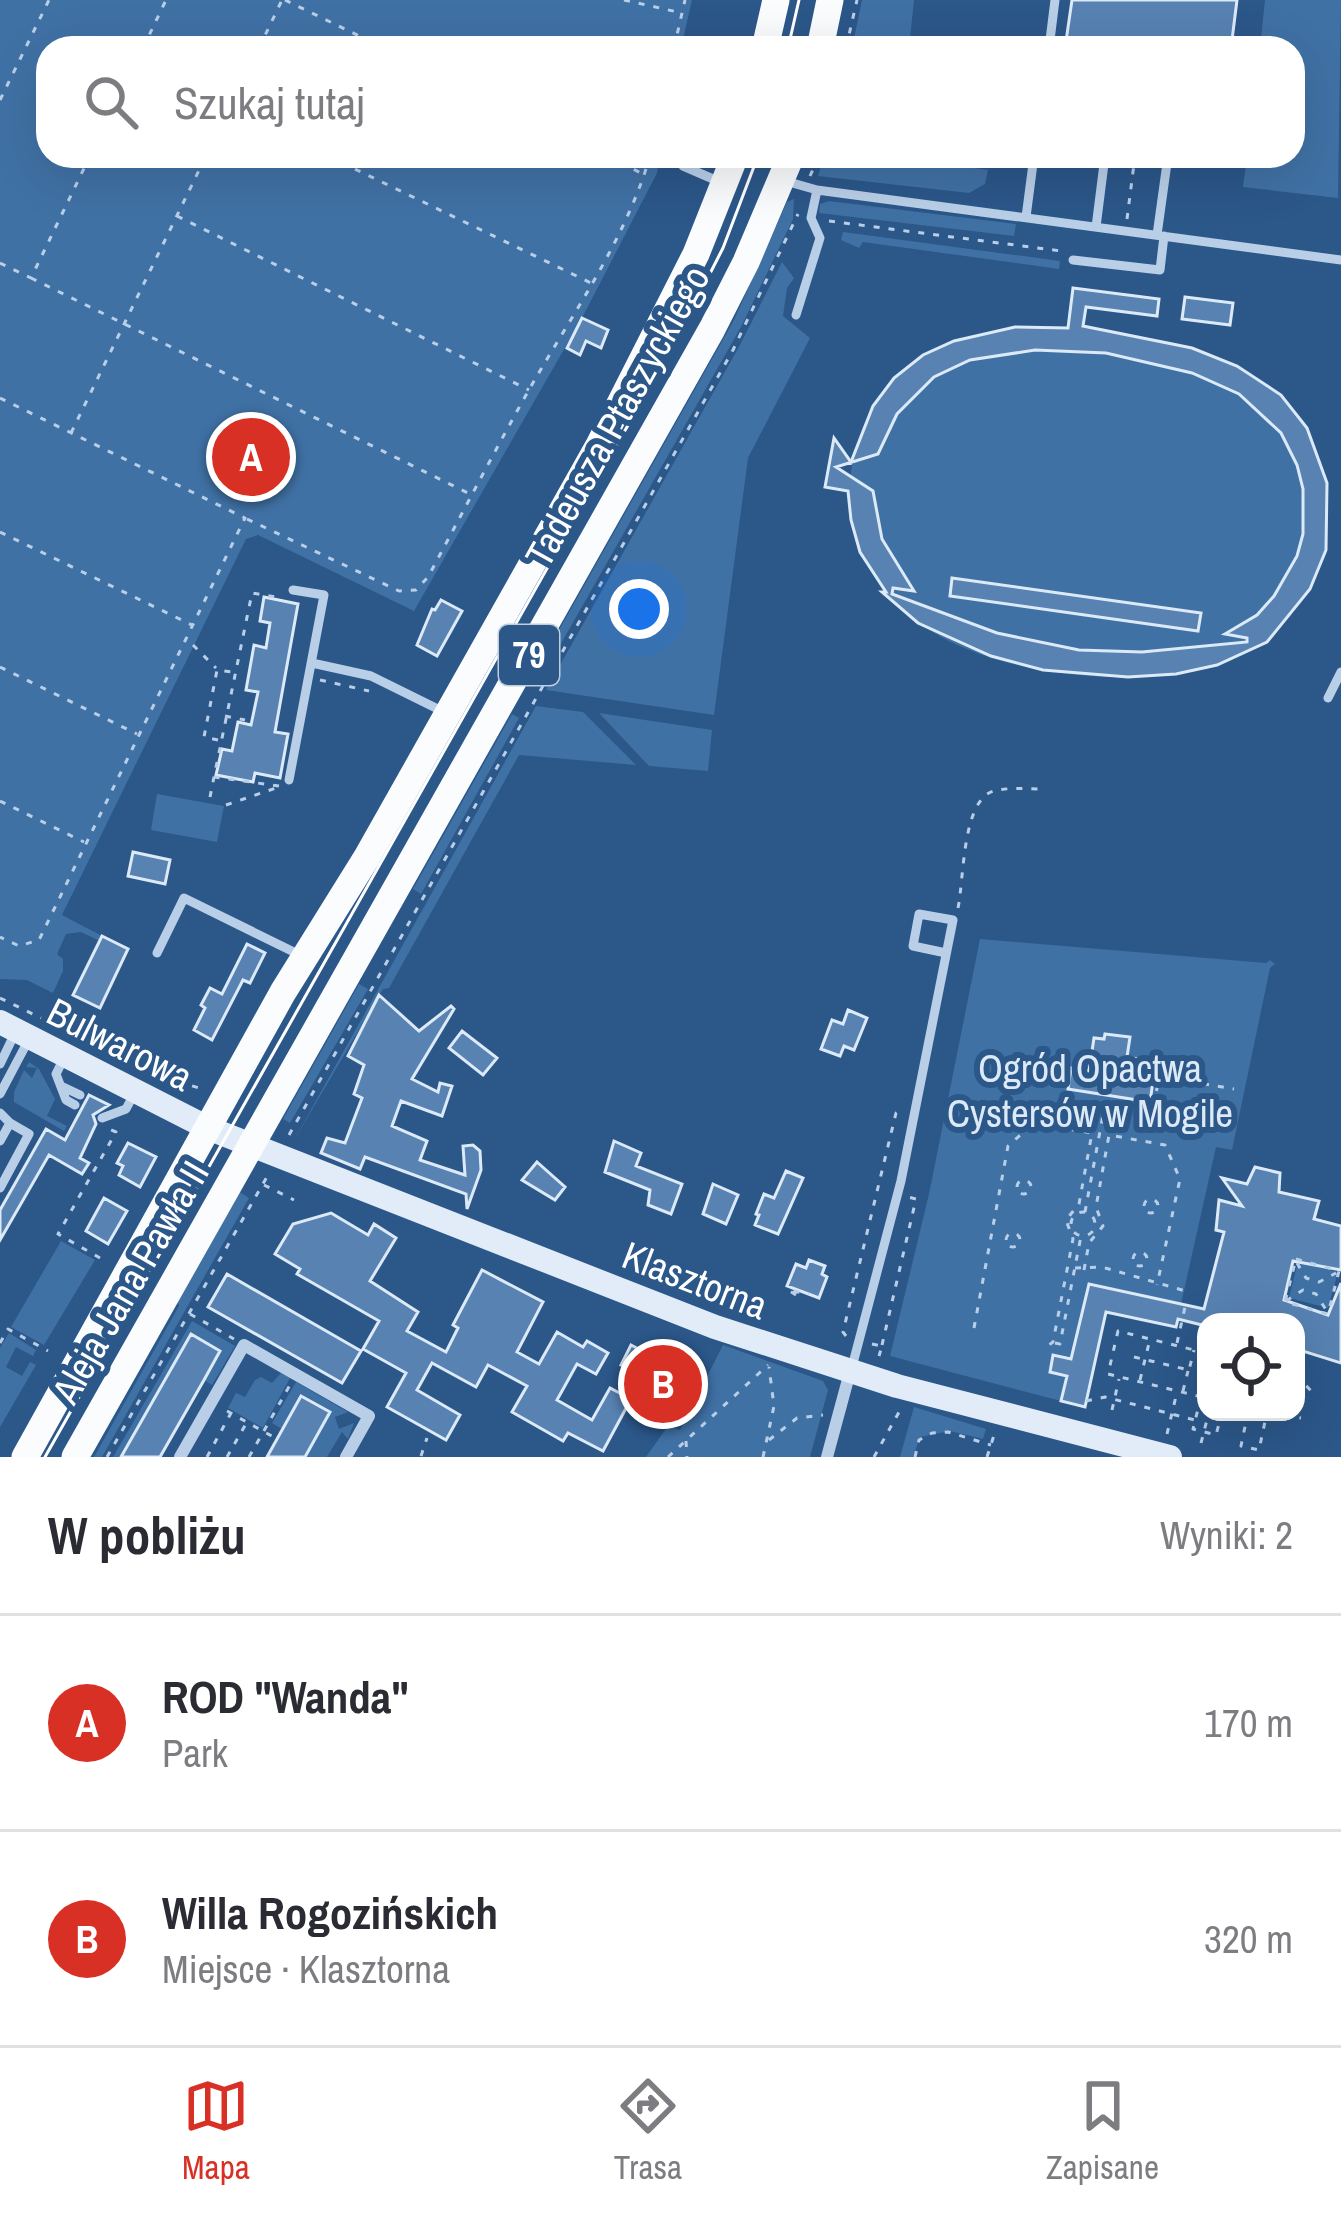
<!DOCTYPE html>
<html lang="pl">
<head>
<meta charset="utf-8">
<style>
	body { margin:0; font-family:"Archivo Narrow",sans-serif; background:#f2f2f3; color:#2b2b33 }
	.controls { position:absolute; right:36px; bottom:36px; display:grid; overflow:hidden; border-radius:24px; box-shadow:0 12px 48px #0002 }
	.controls button { width:108px; height:108px; display:grid; place-items:center; padding:0; border:0; border-bottom:3px solid #e1e1e2; background:#fff; color:#2b2b33; font:60px sans-serif }
	.you { position:absolute; left:639px; top:609px; width:42px; height:42px; margin:-30px; border:9px solid #fff; border-radius:50%; background:#1a73e8; box-shadow:0 0 0 18px #1a73e833 }
	.badge { display:grid; place-items:center; width:78px; height:78px; border-radius:50%; background:#d93025; color:#fff; font-size:39px; font-weight:700 }
	.pin { position:absolute; translate:-50% -50%; border:6px solid #fff; box-shadow:0 3px 12px #0006 }
	.list { margin:0; padding:0; list-style:none }
	h2 { display:flex; justify-content:space-between; align-items:center; height:156px; margin:0; padding:0 48px; font-size:51px }
	h2 small { font-size:39px; font-weight:400; color:#7c7c81 }
	.list li { display:grid; grid-template-columns:78px 1fr auto; gap:36px; align-items:center; box-sizing:border-box; height:216px; padding:0 48px; border-top:3px solid #e1e1e2 }
	.list b { display:block; font-size:45px; white-space:nowrap }
	.list p { margin:0; font-size:39px; white-space:nowrap; color:#7c7c81 }
	.list em { font-size:39px; font-style:normal; color:#7c7c81 }
	.icon { flex:none; width:66px; height:66px; fill:none; stroke:currentColor; stroke-width:2; stroke-linecap:round; stroke-linejoin:round }
	.map { position:relative; flex:none; width:1341px; height:1457px; overflow:hidden }
	.search { position:absolute; background:#fff; box-shadow:0 12px 48px #0002; left:36px; right:36px; top:36px; height:132px; display:flex; align-items:center; gap:30px; box-sizing:border-box; padding:0 42px; border-radius:36px; color:#7c7c81; font-size:45px }
	.sheet { height:588px; background:#fff }
	nav { display:flex; justify-content:space-around; align-items:center; box-sizing:border-box; height:168px; border-top:3px solid #e1e1e2; background:#fff; font-size:33px; color:#7c7c81 }
	nav a { display:grid; justify-items:center; gap:6px }
	nav .on { color:#d93025 }
	.map>svg:first-child { display:block }
</style>
</head>
<body>
<div class="map">
<svg width="1341" height="1457" viewBox="0 0 1341 1457">
	<rect width="100%" height="100%" fill="#2b5789"/>
	<path fill="#4071a5" d="M0,0H692L681,48H48V156H659L657,173L582,318L414,611L258,535L246,539L62,915L102,936L100,941L81,932L66,934L57,954L63,959V971L53,993L27,980L0,979Z
		M862,0H914L909,48H852Z
		M1265,0H1341L1338,198L1243,187L1247,156H1293V48H1260Z
		M824,156H894L988,170L985,184L969,193L818,176Z
		M794,199L793,219L741,327L538,684L537,669L734,320L787,202Z
		M829,201L1016,224L1014,236L819,213L820,204Z
		M843,232L1060,261L1059,269L863,242L859,248L841,240Z
		M782,262L794,278L787,288L783,316L810,338L748,458L714,715L546,690L740,345Z
		M1015,327C1098,332 1188,330 1260,380C1341,459 1339,635 1204,668C1112,690 964,673 895,603C825,533 839,412 920,357C948,339 983,334 1015,327Z
		M536,706L583,712L636,765L519,755L389,988L383,989L293,1142Z
		M599,713L712,730L708,771L649,766Z
		M512,714L519,718L421,894L413,889Z
		M157,794L224,806L217,842L151,830Z
		M980,939L1266,963L1270,960L1275,964L1270,968L1232,1150L1216,1147L1181,1304L1089,1284L1061,1401L890,1356L929,1194Z
		M359,984L368,989L290,1123L283,1119Z
		M29,1062L39,1069L55,1099L47,1116L67,1126L64,1131L14,1102V1092L24,1070L32,1078L37,1068L26,1067Z
		M238,1191L249,1198L102,1457H94L179,1306L177,1297Z
		M61,1241L95,1260L44,1345L11,1327Z
		M1298,1262L1338,1272L1328,1308L1289,1298Z
		M192,1321L235,1346L212,1385L204,1380L220,1351L190,1334L121,1457H113Z
		M9,1333L36,1350L33,1356L16,1347L6,1367L22,1376L30,1362L36,1365L0,1427V1348Z
		M723,1345L823,1381L828,1390L810,1457H646L668,1426L680,1430Z
		M281,1373L290,1378L263,1428L228,1408L236,1393L245,1397L255,1380L261,1377L272,1383Z
		M296,1382L348,1412L335,1417L339,1429L354,1423L348,1439L342,1432L327,1457H305L329,1411L302,1396L282,1429L272,1423Z
		M914,1407L986,1429L983,1439L950,1431L920,1437L913,1457H900Z"/>
	<path fill="#5782b2" stroke="#dce9f7" stroke-width="3" fill-rule="evenodd" d="M1072,0H1237L1231,48H1065Z
		M1073,288L1159,299L1157,316L1086,307L1083,326L1192,348L1237,366L1281,395L1307,428L1327,483L1326,550L1310,589L1267,642L1217,665L1176,674L1128,677L1043,670L991,656L918,623L882,592H886L860,552L851,520L848,491L825,487L834,438L851,462L873,406L894,378L923,355L954,341L1015,327L1068,328ZM1035,350L1106,353L1192,373L1239,394L1281,433L1297,465L1303,489V534L1297,556L1274,596L1257,615L1225,634L1247,638V642L1142,652L1079,650L997,633L892,594L893,588L914,591L882,539L873,491L836,467L878,454L897,414L934,377L970,360Z
		M1185,297L1233,303L1230,325L1182,319Z
		M582,318L608,330L601,348L586,341L580,355L567,348Z
		M952,578L1201,613L1198,631L950,596Z
		M264,597L298,604L275,732L288,734L280,778L255,773L253,782L216,775L222,749L232,751L238,722L251,725L258,692L246,690L254,645L266,648L270,623L260,621Z
		M441,600L462,611L437,656L417,645L432,609L435,610Z
		M133,852L170,860L165,884L128,876Z
		M102,936L128,949L100,1008L73,995Z
		M247,944L265,953L250,983L243,980L212,1040L194,1030L205,1008L201,1005L210,988L222,994Z
		M379,995L419,1031L451,1006L454,1009L412,1079L438,1092L440,1083L452,1086L442,1116L401,1101L392,1126L427,1141L420,1160L465,1175L463,1146L473,1145L480,1151L481,1170L467,1209L466,1194L365,1157L360,1169L321,1153L327,1138L345,1143L362,1098L354,1094L364,1065L348,1056Z
		M848,1010L867,1018L854,1050L844,1046L840,1056L821,1049L832,1020L843,1024Z
		M462,1031L497,1058L483,1075L449,1048Z
		M1105,1034L1130,1037L1127,1057L1138,1059L1135,1078L1153,1081L1150,1102L1068,1089L1071,1068L1089,1071L1094,1038L1104,1039Z
		M89,1095L109,1105L93,1115L96,1124L80,1158L89,1163L82,1174L49,1155L0,1240V1210L46,1129L65,1140Z
		M614,1141L641,1153L636,1166L682,1184L671,1214L648,1205L650,1190L605,1172Z
		M128,1143L156,1157L140,1187L119,1175L123,1166L117,1163Z
		M537,1162L565,1187L555,1200L522,1180Z
		M1255,1167L1280,1173L1279,1192L1319,1201L1314,1219L1341,1226V1270L1293,1261L1284,1300L1328,1315L1341,1283V1363L1296,1349V1322H1206V1326L1178,1319L1176,1327L1106,1312L1085,1407L1061,1401L1067,1376L1050,1372L1053,1355L1071,1359L1089,1284L1204,1309L1224,1232L1216,1230L1219,1200L1242,1206L1222,1178L1247,1184Z
		M786,1171L803,1178L778,1234L755,1225L759,1215L756,1214L764,1194L774,1198Z
		M713,1184L738,1195L726,1224L703,1214Z
		M104,1198L127,1211L108,1244L86,1231Z
		M331,1213L368,1235L374,1224L396,1238L370,1281L418,1312L407,1331L446,1352L458,1328L453,1325L482,1270L543,1302L517,1352L539,1364L557,1332L583,1347L587,1341L608,1353L596,1374L577,1364L557,1400L592,1420L610,1388L631,1399L603,1451L568,1433L563,1441L512,1412L527,1386L488,1365L476,1387L432,1363L417,1390L460,1415L446,1440L387,1407L406,1373L363,1349L379,1321L297,1274L300,1269L275,1254L293,1224Z
		M809,1260L825,1266L822,1274L827,1277L819,1298L787,1286L796,1264L806,1268Z
		M227,1274L361,1351L342,1383L208,1307Z
		M191,1334L220,1351L204,1380L160,1457H121Z
		M631,1345L654,1357L656,1353L667,1358L671,1348L693,1359L662,1419L629,1403L641,1375L621,1365Z
		M301,1396L330,1412L305,1457H267Z"/>
	<g fill="none" stroke-linecap="round" stroke-linejoin="round">
		<path stroke="#b9cfe8" stroke-width="3" stroke-dasharray="6 9" stroke-linecap="butt" d="M285,0L384,48
			M624,0L682,13
			M143,48L166,0
			M259,48L282,0
			M674,48L685,0
			M846,48L857,0
			M0,100L49,0
			M328,156L591,283
			M607,156L643,174
			M650,159L670,163
			M810,176L819,156
			M177,216L529,390
			M1127,219L1135,156
			M829,221L1061,251
			M0,263L31,278L90,156
			M31,278L470,494
			M0,398L245,518L39,940L19,946L0,937
			M71,433L206,156
			M247,519L399,591L416,590L428,577C462,514 495,450 530,388C573,313 626,239 650,156
			M0,532L192,625
			M193,645L216,668
			M0,667L137,734
			M320,680L369,691
			M225,716L245,720
			M218,740L204,737L217,670L232,672
			M279,786L214,777L252,593L281,598
			M210,797L214,777
			M0,801L84,842
			M226,805L276,788
			M958,908C964,880 962,799 994,791C1009,787 1028,789 1043,789
			M0,998L41,1018
			M55,1026L155,1075L206,1090
			M1105,1110L1122,1113L1124,1101L1154,1106L1159,1076L1234,1089
			M289,1135L733,350L798,214
			M1017 1187a7 7 0 1 1 14 0a7 7 0 1 1-14 0Z
			M264,1185L294,1200
			M1144 1206a7 7 0 1 1 14 0a7 7 0 1 1-14 0Z
			M1085,1212L1114,1056
			M1071 1224a12 12 0 1 1 24 0a12 12 0 1 1-24 0Z
			M1006 1240a7 7 0 1 1 14 0a7 7 0 1 1-14 0Z
			M1133 1259a7 7 0 1 1 14 0a7 7 0 1 1-14 0Z
			M100,1258L58,1234L116,1132L109,1129
			M1296,1259L1339,1271L1328,1314L1285,1302Z
			M1297,1263L1306,1278L1319,1282L1336,1273
			M1075,1268L1102,1267L1189,1292
			M1084,1270L1089,1243L1103,1226L1096,1207L1109,1135L1165,1145L1180,1179L1157,1285
			M796,1295L788,1290L809,1294
			M1286,1301L1303,1290L1316,1294L1328,1313
			M190,1314L234,1339
			M974,1328L1008,1146L1034,1123L1092,1133L1079,1204L1066,1220L1073,1239L1053,1342L1049,1345
			M846,1336L843,1332L896,1113L902,1110
			M0,1343L8,1329L48,1351
			M1055,1343L1060,1344L1081,1236
			M1177,1343L1185,1307
			M872,1344L882,1346L879,1356
			M882,1345L916,1199L908,1197
			M1206,1353L1118,1331L1108,1374L1206,1398
			M1134,1357L1189,1370L1194,1350
			M1296,1375L1314,1394
			M1140,1380L1150,1339
			M1183,1391L1188,1371
			M1201,1397L1193,1429L1216,1435L1222,1412
			M1086,1401L1105,1397L1195,1420
			M1112,1410L1119,1379
			M227,1411L277,1439
			M1248,1412L1241,1446L1259,1450L1267,1412
			M1270,1412L1301,1418
			M1167,1434L1177,1392
			M769,1440L797,1418L823,1415
			M686,1441L687,1457
			M1201,1443L1209,1412
			M421,1456L427,1438
			M107,1457L268,1175
			M207,1457L231,1413
			M227,1457L247,1422
			M249,1457L290,1385
			M668,1457L768,1365
			M763,1457L774,1406L769,1367
			M874,1457L899,1412
			M915,1457L919,1440L932,1433L948,1432L991,1445
			M987,1457L995,1432"/>
		<path stroke="#b9cfe8" stroke-width="9" d="M1049,48L1055,0
			M683,166L720,182
			M782,180L817,190L1341,260
			M1026,217L1034,156
			M1096,227L1105,156
			M1157,235L1168,156
			M1073,260L1160,270L1164,236
			M796,315L820,238L811,218L817,190
			M312,663L371,676L446,713
			M1328,698L1341,672
			M289,780L324,595L293,590
			M157,953L184,898L300,955
			M64,1058L56,1074L66,1100L75,1105
			M0,1064L16,1031
			M61,1086L80,1095
			M0,1094L28,1041
			M0,1113L10,1123L0,1141
			M102,1118L126,1109L134,1094
			M0,1188L29,1134L10,1123
			M852,1367L901,1181L953,920L919,914L913,946L946,953"/>
		<path stroke="#b9cfe8" stroke-width="12" d="M180,1457L244,1345L369,1416L346,1457
			M827,1457L850,1372"/>
		<path stroke="#e2ecf8" stroke-width="24" d="M0,1022L208,1128L715,1327L897,1386L1170,1457"/>
		<path stroke="#fafcfe" stroke-width="27" d="M765,48L776,0
			M820,48L830,0
			M25,1457L283,992L367,857L598,447L696,254L735,156
			M75,1457L712,329L746,262L791,156"/>
		<path stroke="#fff" stroke-width="3" d="M788,48L799,0
			M45,1457L675,342L723,248L758,156"/>
	</g>
	<g text-anchor="middle" dominant-baseline="central" stroke-width="12" stroke-linejoin="round" paint-order="stroke">
		<rect fill="#2b5789" stroke="#bfcddc" stroke-width="3" x="499" y="625" width="60" height="60" rx="9"/>
		<g font-size="36" font-weight="bold" fill="#fff">
			<text x="529" y="655">79</text>
		</g>
		<g font-size="39" fill="#fff" stroke="#2b5789">
			<text transform="translate(617 416) rotate(-61)">Tadeusza Ptaszyckiego</text>
			<text transform="translate(120 1044) rotate(27)">Bulwarowa</text>
			<text transform="translate(695 1280) rotate(21)">Klasztorna</text>
			<text transform="translate(130 1282) rotate(-60)">Aleja Jana Pawła II</text>
		</g>
		<g font-size="39" fill="#dce9f7" stroke="#2b5789">
			<text x="1090" y="1068">Ogród Opactwa<tspan x="1090" dy="45">Cystersów w Mogile</tspan></text>
		</g>
	</g>
</svg>
<div class="controls">
<button><svg class="icon" aria-label="locate" viewBox="0 0 24 24"><circle cx="12" cy="12" r="6"/><path d="M12 2v4M12 18v4M2 12h4M18 12h4"/></svg></button>
</div>
<div class="you"></div>
<div class="pin badge" style="left:251px;top:457px">A</div>
<div class="pin badge" style="left:663px;top:1384px">B</div>
<div class="search"><svg class="icon" aria-label="search" viewBox="0 0 24 24"><circle cx="10" cy="10" r="6"/><path d="M15 15l6 6"/></svg>Szukaj tutaj</div>
</div>
<section class="sheet">
<h2>W pobliżu<small>Wyniki: 2</small></h2>
<ul class="list">
<li><span class="badge">A</span><div><b>ROD &quot;Wanda&quot;</b><p>Park</p></div><em>170 m</em></li>
<li><span class="badge">B</span><div><b>Willa Rogozińskich</b><p>Miejsce · Klasztorna</p></div><em>320 m</em></li>
</ul>
</section>
<nav>
<a class="on"><svg class="icon" aria-label="map" viewBox="0 0 24 24"><path d="M3 6l6-2 6 2 6-2v14l-6 2-6-2-6 2zM9 4v14M15 6v14"/></svg>Mapa</a>
<a><svg class="icon" aria-label="directions" viewBox="0 0 24 24"><path d="M12 3l9 9-9 9-9-9zM9 14v-3h6M13 9l2 2-2 2"/></svg>Trasa</a>
<a><svg class="icon" aria-label="saved" viewBox="0 0 24 24"><path d="M7 4h10v16l-5-4-5 4z"/></svg>Zapisane</a>
</nav>
</body>
</html>
